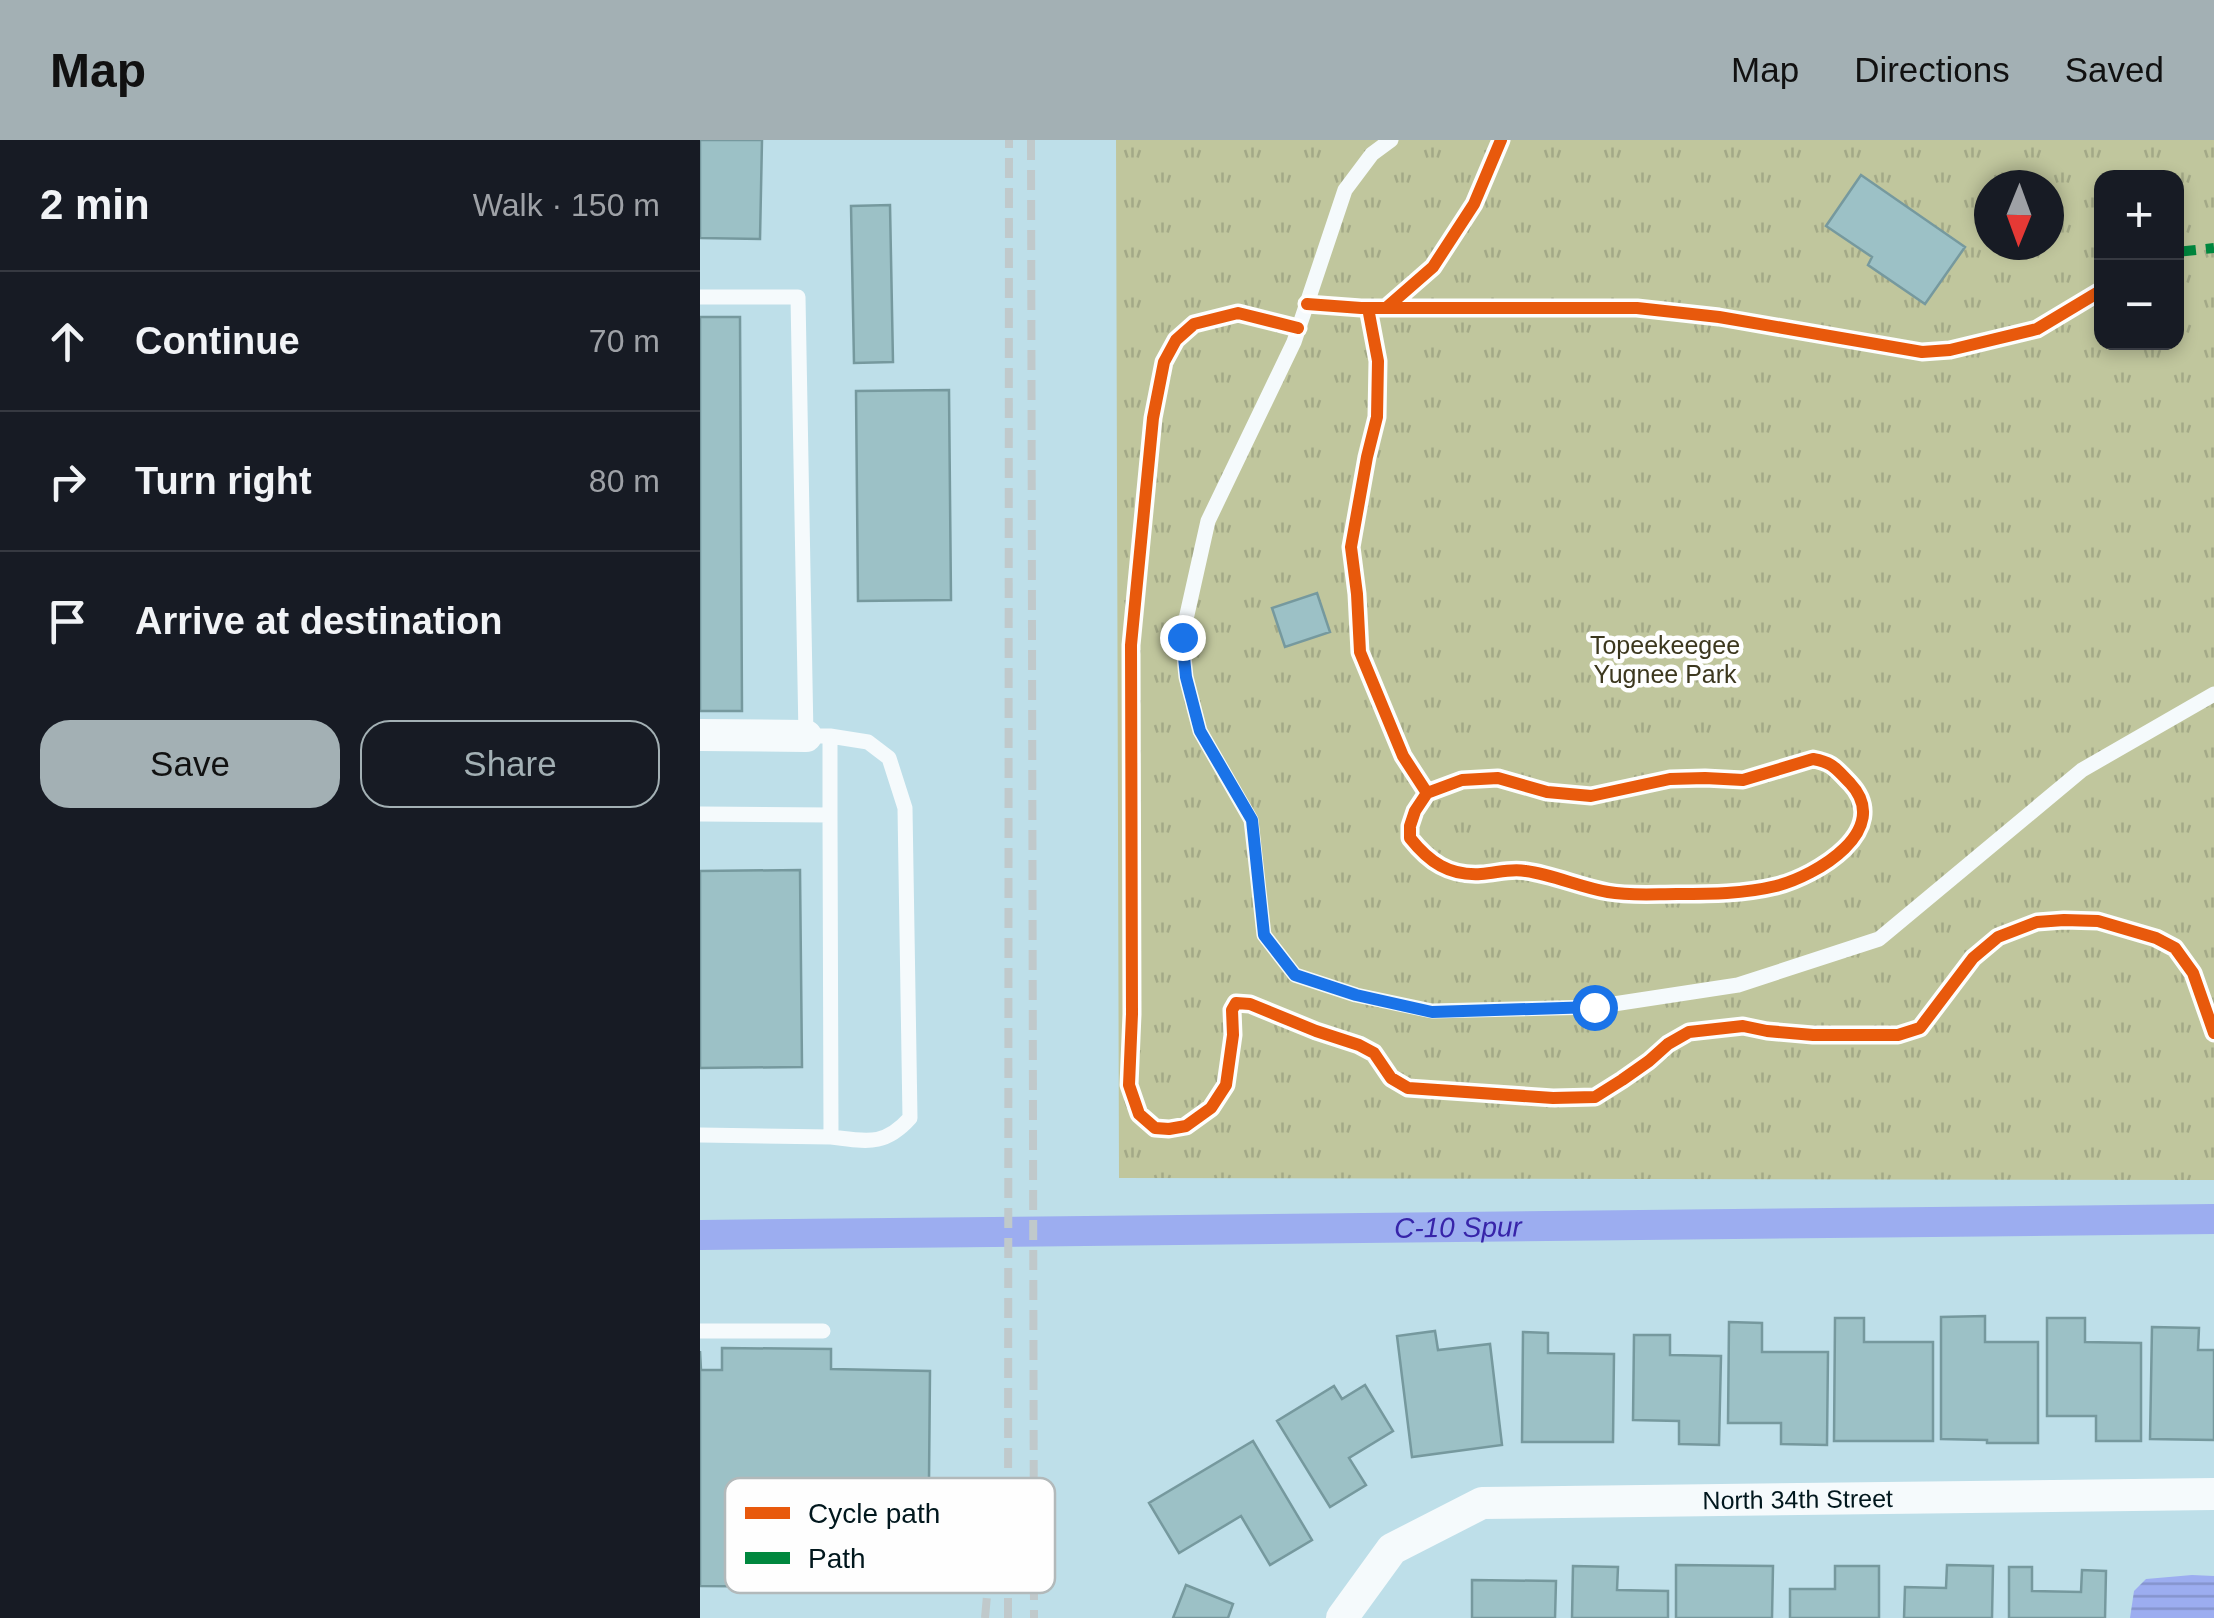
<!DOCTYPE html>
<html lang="en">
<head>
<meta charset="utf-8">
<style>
	body { margin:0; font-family:Arial,sans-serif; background:#242831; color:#f1f3f6 }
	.controls { position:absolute; right:30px; top:30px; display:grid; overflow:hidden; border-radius:20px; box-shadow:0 5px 15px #0003 }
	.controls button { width:90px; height:90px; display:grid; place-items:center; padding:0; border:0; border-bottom:2px solid #363941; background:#171b24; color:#f1f3f6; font:50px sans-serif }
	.compass { position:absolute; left:1274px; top:30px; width:90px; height:90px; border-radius:50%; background:#171b24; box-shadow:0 5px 15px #0003; rotate:181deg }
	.stop { position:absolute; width:30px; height:30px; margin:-22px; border:8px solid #1a73e8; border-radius:50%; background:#fff }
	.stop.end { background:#1a73e8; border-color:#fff; box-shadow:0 2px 10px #0008 }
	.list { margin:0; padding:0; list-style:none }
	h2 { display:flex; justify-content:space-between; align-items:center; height:130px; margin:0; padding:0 40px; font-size:42px }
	h2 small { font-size:32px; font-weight:400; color:#9ea1a6 }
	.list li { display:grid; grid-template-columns:65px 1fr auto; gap:30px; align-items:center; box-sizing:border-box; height:140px; padding:0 40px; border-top:2px solid #363941 }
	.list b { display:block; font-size:38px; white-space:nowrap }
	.list em { font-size:32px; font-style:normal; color:#9ea1a6 }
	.actions { display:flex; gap:20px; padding:30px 40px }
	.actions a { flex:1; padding:22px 0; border:2px solid #a3b0b4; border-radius:30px; text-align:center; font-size:35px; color:#a3b0b4 }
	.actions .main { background:#a3b0b4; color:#111 }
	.icon { flex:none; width:55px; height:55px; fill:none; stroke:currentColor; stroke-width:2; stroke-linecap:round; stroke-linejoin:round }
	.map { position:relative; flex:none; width:1514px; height:1478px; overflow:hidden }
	header { display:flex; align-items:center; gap:60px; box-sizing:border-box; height:140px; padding:0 50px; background:#a3b0b4; color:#111 }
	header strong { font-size:48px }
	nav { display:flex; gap:55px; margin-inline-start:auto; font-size:35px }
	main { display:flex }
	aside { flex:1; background:#171b24 }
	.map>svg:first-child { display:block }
</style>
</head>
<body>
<header>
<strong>Map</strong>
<nav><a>Map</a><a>Directions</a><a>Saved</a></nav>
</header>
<main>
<aside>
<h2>2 min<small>Walk · 150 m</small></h2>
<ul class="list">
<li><svg class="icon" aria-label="ahead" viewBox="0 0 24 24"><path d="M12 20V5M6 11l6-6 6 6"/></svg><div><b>Continue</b></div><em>70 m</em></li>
<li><svg class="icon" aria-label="right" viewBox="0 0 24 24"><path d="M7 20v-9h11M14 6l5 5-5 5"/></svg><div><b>Turn right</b></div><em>80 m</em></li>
<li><svg class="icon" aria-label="arrive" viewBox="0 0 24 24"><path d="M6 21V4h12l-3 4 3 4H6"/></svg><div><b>Arrive at destination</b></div></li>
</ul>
<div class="actions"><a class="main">Save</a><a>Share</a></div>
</aside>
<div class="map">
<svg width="1514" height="1478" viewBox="0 0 1514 1478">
	<defs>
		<pattern id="park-tufts" width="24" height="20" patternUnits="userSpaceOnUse" patternTransform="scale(2.5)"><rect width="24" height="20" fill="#c0c69d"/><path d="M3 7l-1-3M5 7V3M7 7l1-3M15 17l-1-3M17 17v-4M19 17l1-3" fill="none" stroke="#a3a987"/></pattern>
		<pattern id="water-rules" width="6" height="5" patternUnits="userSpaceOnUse" patternTransform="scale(2.5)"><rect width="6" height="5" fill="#9cadf0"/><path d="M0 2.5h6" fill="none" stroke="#8594cd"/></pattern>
	</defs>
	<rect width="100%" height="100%" fill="#bedfe9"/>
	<path fill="url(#park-tufts)" fill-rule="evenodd" d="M416,0H1514V1040L419,1038ZM1402,38H1476V202H1402ZM1289,45H1349V105H1289Z"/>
	<path fill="url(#water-rules)" d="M1492,1435L1514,1436V1478H1430L1434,1451L1446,1439Z"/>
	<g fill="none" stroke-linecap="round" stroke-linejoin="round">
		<path stroke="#9cadf0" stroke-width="30" id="s1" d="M0,1095L1514,1079"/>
	</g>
	<path fill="#9cc1c6" stroke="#76999e" stroke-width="2.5" d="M0,0H62L60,99L0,98Z
		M1161,35L1265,107L1225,164L1168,125L1172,117L1126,86Z
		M190,65L193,222L154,223L151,66Z
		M0,177H40L42,571H0Z
		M249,250L251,460L158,461L156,251Z
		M617,453L630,492L585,507L572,468Z
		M100,730L102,927L0,928V731Z
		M1285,1176V1202H1338V1303H1287V1300L1241,1299V1177Z
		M1135,1178H1164V1202H1233V1301H1134Z
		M1347,1178H1385V1202L1441,1203V1301H1396V1276H1347Z
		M1029,1182L1062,1183V1212H1128L1127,1305L1081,1304V1283H1028Z
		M1452,1187L1499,1188L1498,1210H1514V1300L1450,1299Z
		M735,1191L738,1210L790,1204L802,1305L712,1317L697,1196Z
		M823,1192L848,1193V1213L914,1214L913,1302H822Z
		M934,1195H970V1215L1021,1216L1019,1305L979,1304V1281L933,1280Z
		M22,1208L131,1209V1229L230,1231L228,1448L0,1446V1211L1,1230H22Z
		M665,1245L693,1291L649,1318L666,1345L630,1367L577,1281L634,1246L642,1259Z
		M553,1301L612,1400L570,1425L541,1376L479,1413L449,1363Z
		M976,1425L1073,1426L1072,1478H976Z
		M1247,1425L1293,1426L1292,1478H1204L1205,1447L1246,1448Z
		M873,1426L918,1427L917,1450L968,1451V1478H872Z
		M1135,1426H1179V1478H1090V1449H1135Z
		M1309,1427H1332V1451L1381,1452L1382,1430L1406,1431L1405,1478H1309Z
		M772,1440L856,1441L855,1478H772Z
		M486,1445L533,1464L528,1478H473Z"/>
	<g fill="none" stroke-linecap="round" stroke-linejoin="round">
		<path stroke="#f5fafc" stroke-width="15" d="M691,0L672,14L645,50L594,202L508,381L482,497L486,537L500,591L551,680L564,795L595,835L656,855L732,871L894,867L1038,845L1179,799L1382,630L1514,554
			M0,157H98L106,596H130V675
			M130,596L168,602L189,618L205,668L210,978C184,1007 166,1001 131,997
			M0,674L130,675L131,997L0,995
			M0,1191H123"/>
		<g stroke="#f5fafc" stroke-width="32">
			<path d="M0,595L106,596"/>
			<path id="s2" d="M642,1478L692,1409L782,1363L1514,1354"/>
		</g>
		<path stroke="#c0c9cb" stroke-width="8" stroke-dasharray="20 10" stroke-linecap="butt" d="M331,0L334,1478
			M285,1478L296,1355
			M308,1478L309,0"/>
		<path stroke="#00873e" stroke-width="10" stroke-dasharray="20 10" stroke-linecap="butt" d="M1476,112L1514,108"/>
		<defs>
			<path id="cycleway" d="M607,164L661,168H937L1019,177L1222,212L1250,210L1337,189L1402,150
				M668,168L678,221L677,277L667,317L651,407L657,454L660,512L703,616L727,653
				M686,168L733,127L774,64L801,0
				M598,188L538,173L494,184L476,200L464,222L453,278L431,505L432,874L429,945L439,974L455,988L469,989L486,986L511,968L526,945L533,895L532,870L536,863L550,864L616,891L659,905L674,913L691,938L708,948L853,958L895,957L922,940L949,921L968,904L989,892L1043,886L1067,891L1113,895H1198L1220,888L1273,818L1298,797L1337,782L1364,780L1398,781L1456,798L1475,808L1493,833L1514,893
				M1113,619C1134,623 1135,628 1150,643C1194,690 1116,736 1076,746C1043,754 1011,754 977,754C954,754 930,756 908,752C880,747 854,735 826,731C810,728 797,733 781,734C749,736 729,722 710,698V686L715,671L727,653L762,640L798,638L847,652L891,656L970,639L1005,638L1043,640Z"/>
		</defs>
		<use href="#cycleway" stroke="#fefefe" stroke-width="19"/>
		<use href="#cycleway" stroke="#e8590c" stroke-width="12"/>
	</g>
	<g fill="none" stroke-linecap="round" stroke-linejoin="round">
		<path stroke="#1a73e8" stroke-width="12" d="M482,497L486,537L500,591L552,680L564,795L595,835L656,855L732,872L894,867"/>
	</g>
	<g text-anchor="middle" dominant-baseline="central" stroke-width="9" stroke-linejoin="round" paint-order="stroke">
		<g font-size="25" fill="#3c371e" stroke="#fefefe">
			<text x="965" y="505">Topeekeegee<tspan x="965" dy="29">Yugnee Park</tspan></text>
		</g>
		<g font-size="25" fill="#01171d" stroke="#fefefe">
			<text stroke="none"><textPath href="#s2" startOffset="502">North 34th Street</textPath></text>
		</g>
		<g font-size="28" font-style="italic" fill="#3724a9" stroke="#fefefe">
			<text stroke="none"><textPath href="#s1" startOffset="758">C-10 Spur</textPath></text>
		</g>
	</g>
	<rect x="25" y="1338" width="330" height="115" rx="15" fill="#fefefe" stroke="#b2b9ba" stroke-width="2.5"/>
	<rect x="45" y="1367" width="45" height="12" fill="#e8590c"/>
	<rect x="45" y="1412" width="45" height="12" fill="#00873e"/>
	<g font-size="28" fill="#01171d">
		<text x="108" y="1383">Cycle path</text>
		<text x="108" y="1428">Path</text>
	</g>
</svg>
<div class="controls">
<button>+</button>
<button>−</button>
</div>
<svg class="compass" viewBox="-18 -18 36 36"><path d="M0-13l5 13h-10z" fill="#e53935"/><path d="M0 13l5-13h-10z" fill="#9ea1a6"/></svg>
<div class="stop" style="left:894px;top:867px"></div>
<div class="stop end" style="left:482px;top:497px"></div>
</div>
</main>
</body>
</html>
